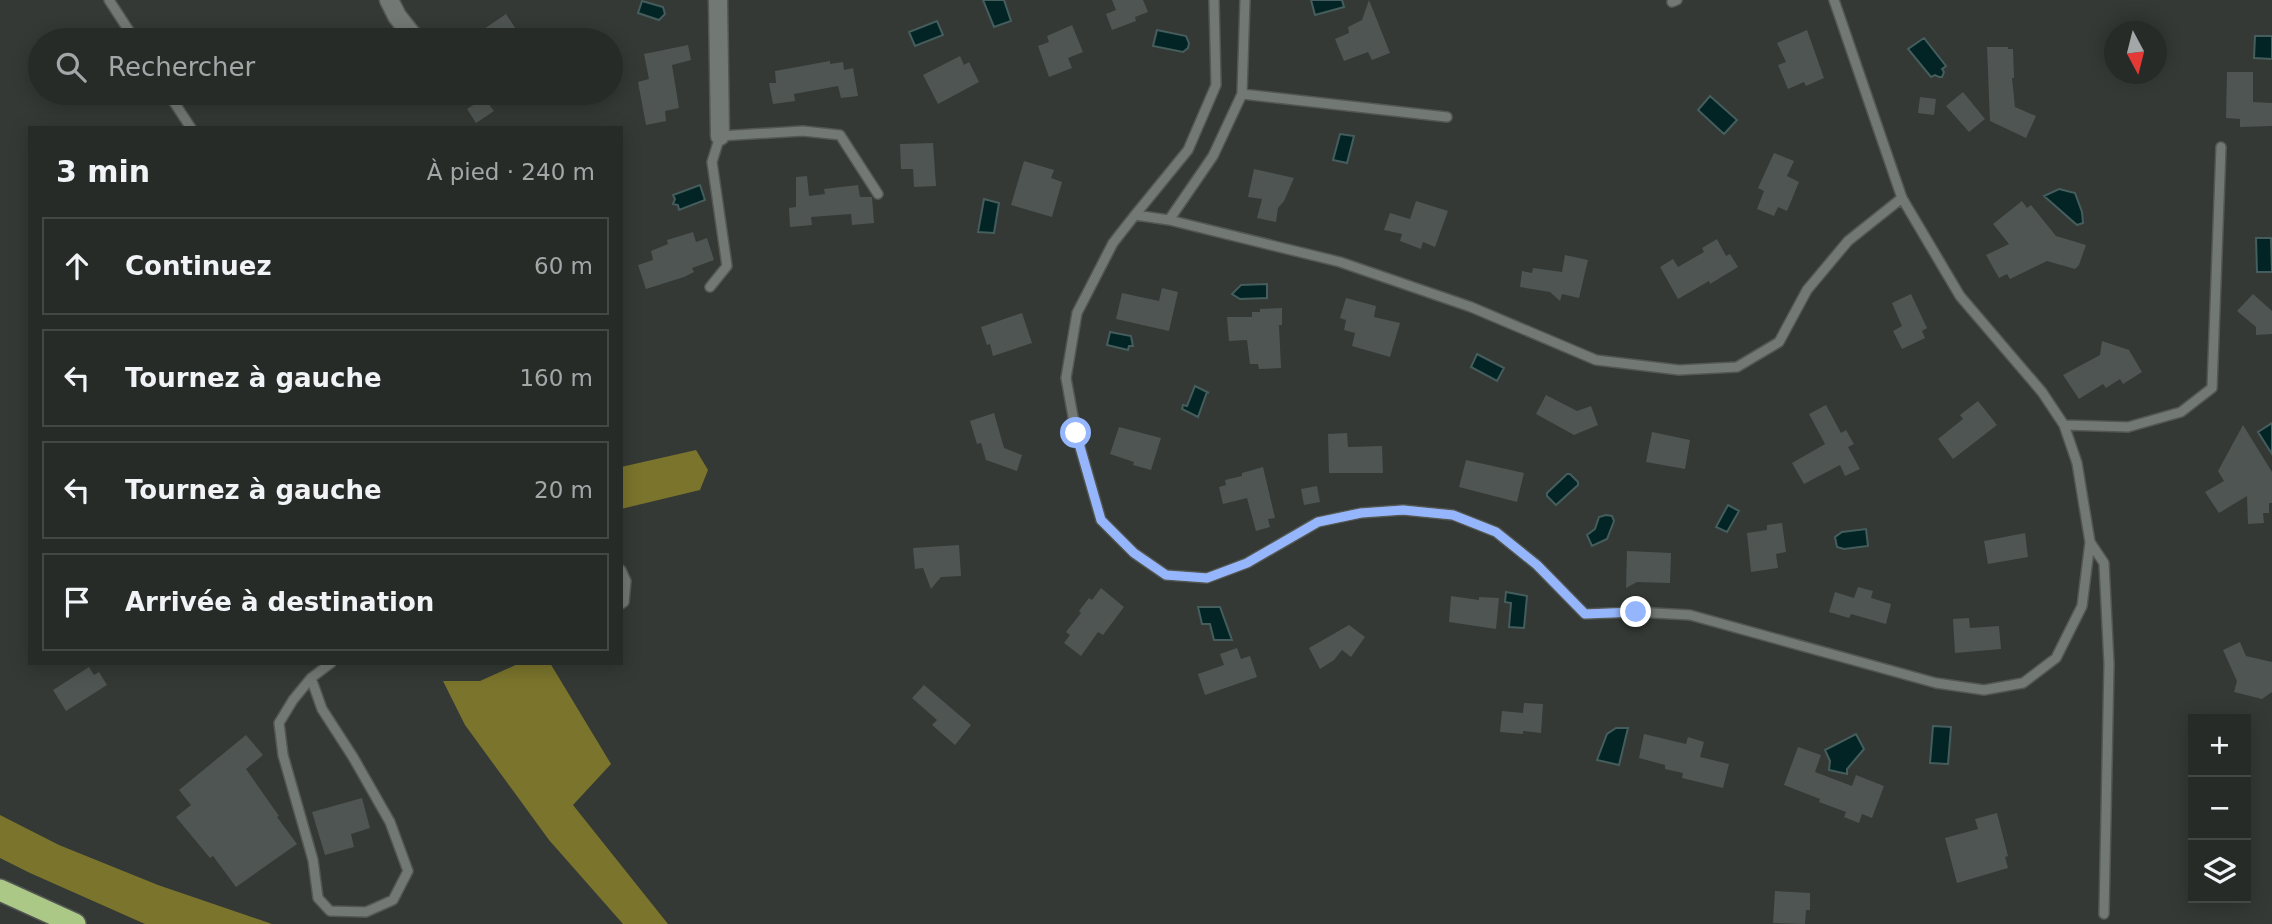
<!DOCTYPE html>
<html lang="fr">
<head>
<meta charset="utf-8">
<style>
	body { margin:0; font-family:"DejaVu Sans",sans-serif; background:#333734; color:#f1f3f6 }
	.controls { position:absolute; right:21px; bottom:21px; display:grid; overflow:hidden; border-radius:0px; box-shadow:0 4px 18px #0003 }
	.controls button { width:63px; height:63px; display:grid; place-items:center; padding:0; border:0; border-bottom:2px solid #434745; background:#272b28; color:#f1f3f6; font:35px sans-serif }
	.compass { position:absolute; left:2104px; top:21px; width:63px; height:63px; border-radius:50%; background:#272b28; box-shadow:0 4px 18px #0003; rotate:173deg }
	.stop { position:absolute; width:21px; height:21px; margin:-16px; border:5px solid #95b6fd; border-radius:50%; background:#fff }
	.stop.end { background:#95b6fd; border-color:#fff; box-shadow:0 2px 7px #0008 }
	.list { margin:0; padding:0; list-style:none }
	h2 { display:flex; justify-content:space-between; align-items:center; height:91px; margin:0; padding:0 28px; font-size:30px }
	h2 small { font-size:23px; font-weight:400; color:#a4a7a8 }
	.list li { display:grid; grid-template-columns:46px 1fr auto; gap:21px; align-items:center; box-sizing:border-box; height:98px; margin:0 14px 14px; padding:0 14px; border:2px solid #434745; border-radius:0px }
	.list b { display:block; font-size:26px; white-space:nowrap }
	.list em { font-size:23px; font-style:normal; color:#a4a7a8 }
	.icon { flex:none; width:38px; height:38px; fill:none; stroke:currentColor; stroke-width:2; stroke-linecap:round; stroke-linejoin:round }
	.map { position:relative; flex:none; width:2272px; height:924px; overflow:hidden }
	.search { position:absolute; background:#272b28; box-shadow:0 4px 18px #0003; left:28px; top:28px; width:595px; height:77px; display:flex; align-items:center; gap:18px; box-sizing:border-box; padding:0 24px; border-radius:38px; color:#a4a7a8; font-size:26px }
	.panel { position:absolute; background:#272b28; box-shadow:0 4px 18px #0003; left:28px; top:126px; width:595px; height:539px; border-radius:0px }
	.map>svg:first-child { display:block }
</style>
</head>
<body>
<div class="map">
<svg width="2272" height="924" viewBox="0 0 2272 924">
	<rect width="100%" height="100%" fill="#343935"/>
	<path fill="#7a742c" d="M696,450L708,470L700,490L621,509V467Z
		M520,663H550L611,764L573,805L668,924H623L549,840L465,725L443,681H480Z
		M0,815L59,845L158,885L272,924H145L30,873L0,858Z"/>
	<path fill="#032424" stroke="#455d5c" stroke-width="2" d="M983,0H1004L1011,21L994,27Z
		M1311,0H1342L1344,7L1315,15Z
		M642,1L663,7L665,14L659,20L638,13Z
		M937,21L943,35L915,46L909,32Z
		M1157,30L1186,36L1189,43L1188,48L1183,52L1153,46Z
		M2255,36H2272V59L2254,58Z
		M1924,38L1946,66L1942,69L1944,72L1942,77H1939L1935,75L1931,77L1908,49Z
		M1710,96L1737,120L1724,134L1698,110Z
		M1340,134L1354,136L1347,163L1333,160Z
		M700,185L705,200L679,210L678,205L673,204L675,199L673,195Z
		M2059,189L2075,193L2082,212L2083,223L2077,225L2044,196Z
		M984,199L999,203L994,233L978,232Z
		M2256,238H2271L2272,272H2257Z
		M1267,284V298L1240,299L1232,294L1241,285Z
		M1110,332L1131,336L1133,346H1129L1128,350L1107,345Z
		M1477,354L1504,368L1497,381L1471,367Z
		M1195,386L1209,393L1207,392L1198,417L1182,409L1183,405L1187,406Z
		M2272,423V454L2258,432Z
		M1567,474H1570L1578,482V485L1556,505L1547,496V493Z
		M1728,505L1739,511L1727,532L1716,527Z
		M1606,515L1612,516L1614,521L1607,539L1592,546L1587,535L1595,529L1599,517Z
		M1866,529L1868,546L1844,549L1837,547L1835,537L1842,532Z
		M1506,592L1527,596L1524,628L1509,627L1511,603L1505,602Z
		M1198,607H1220L1232,640H1214L1210,624H1202Z
		M1933,726L1951,727L1948,764L1930,763Z
		M1616,728H1628L1619,765L1597,760L1607,734Z
		M1856,734L1864,749L1847,769V774L1829,770L1830,761L1825,750Z"/>
	<path fill="#4e5553" d="M1112,0H1143L1148,12L1135,17L1136,21L1112,30L1106,14L1116,10Z
		M1369,0L1390,53L1372,60L1368,52L1344,61L1335,39L1349,33L1348,27L1362,20Z
		M506,14L523,40H468Z
		M1072,25L1083,52L1068,58L1072,68L1049,77L1038,46L1049,42L1047,36Z
		M1807,30L1824,78L1806,86L1804,82L1788,89L1778,65L1786,62L1777,43Z
		M688,45L691,60L672,65L679,108L665,111L666,121L646,125L638,82L649,79L644,54Z
		M1987,47H2008V49H2013L2014,78H2012L2015,107L2036,116L2026,138L1990,121Z
		M960,56L964,65L969,62L979,82L938,104L923,75Z
		M830,61V64L843,62L844,70L853,68L858,96L841,98L838,86L794,94L795,101L773,104L769,83H776L775,71Z
		M2227,72H2253V102L2272,103V126L2240,127V119L2226,118Z
		M1963,92L1985,119L1969,132L1946,106Z
		M1920,97L1936,99L1934,115L1918,113Z
		M484,98L494,111L476,123L467,109Z
		M933,143L936,186L914,187L913,169H901L900,144Z
		M1774,153L1794,161L1787,176L1799,182L1787,211L1778,207L1774,216L1757,209L1764,191L1758,188Z
		M1024,161L1054,170L1051,178L1062,182L1052,217L1011,205Z
		M1254,169L1294,178L1284,201L1278,208L1276,222L1257,218L1262,199L1248,197Z
		M807,176L809,196L825,194L824,189L858,185L860,197H872L874,223L852,225L851,214L811,217L812,225L790,227L789,208L796,207V177Z
		M1416,201L1448,211L1435,247L1423,242L1421,249L1400,241L1402,234L1384,230L1390,213L1410,219Z
		M2022,201L2027,208L2031,205L2056,236L2086,245L2079,265L2075,269L2047,261L2010,279L2007,274L1999,278L1986,255L2009,244L1993,224Z
		M693,232L696,242L707,238L714,260L692,268L694,272L684,277L646,289L638,265L653,260L651,251L668,244L667,240Z
		M1717,239L1726,256L1730,254L1738,267L1710,284L1709,281L1678,299L1660,267L1673,259L1678,267L1704,252L1702,248Z
		M1565,255L1588,260L1579,298L1562,294L1560,301L1550,292L1520,287L1522,271L1532,273L1533,268L1562,272Z
		M1162,288L1178,292L1169,331L1116,319L1122,293L1159,301Z
		M1911,294L1927,328L1922,331L1925,338L1902,349L1893,331L1902,326L1892,303Z
		M2253,294L2272,311V334L2256,335V327L2237,311Z
		M1346,298L1376,306L1374,317L1400,323L1390,357L1352,346L1355,333L1344,330L1346,320L1340,318Z
		M1282,308V325H1279L1281,368L1259,369L1258,364H1250L1247,340L1229,341L1227,317H1252V312H1260V309Z
		M1022,313L1032,343L993,356L990,344L987,345L981,327Z
		M2102,341L2129,350L2142,372L2123,384L2120,379L2106,388L2103,384L2079,399L2063,375L2100,355Z
		M1546,395L1577,411L1591,406L1598,425L1574,435L1536,414Z
		M1978,401L1997,425L1953,459L1938,439L1963,419L1960,415Z
		M1826,405L1841,433L1846,430L1854,444L1848,447L1860,469L1845,476L1840,465L1804,484L1792,463L1825,444L1809,414Z
		M994,413L1004,448L1022,455L1017,471L986,460L981,443L977,444L970,421Z
		M2243,425L2272,472V503H2269V513H2263L2264,523L2248,524L2247,496L2219,513L2205,492L2224,481L2218,471Z
		M1119,427L1161,438L1151,470L1133,465L1134,462L1110,454Z
		M1652,432L1690,440L1685,469L1646,462Z
		M1347,433L1348,447L1382,446L1383,473H1329L1328,434Z
		M1466,460L1524,473L1517,502L1459,487Z
		M1263,467L1275,518L1268,519L1270,527L1256,531L1247,498L1223,504L1219,487L1226,485L1225,480L1242,476V473Z
		M1317,486L1320,502L1304,505L1301,489Z
		M1782,523L1786,552L1776,554L1778,568L1751,572L1747,533L1767,530V525Z
		M2025,533L2028,557L1988,564L1984,541Z
		M959,545L961,576L941,577L931,589L923,568L915,569L913,548Z
		M1627,551L1671,553L1670,583L1637,582L1626,588Z
		M1858,587L1873,591L1871,598L1891,604L1886,624L1851,614L1849,618L1829,612L1835,592L1854,598Z
		M1101,588L1124,607L1103,635L1098,632L1081,656L1064,643L1070,635L1066,632L1081,613L1079,611L1089,598L1092,600Z
		M1451,596L1479,600V597L1499,598L1496,629L1449,622Z
		M1969,618L1970,628L1999,626L2001,649L1955,653L1953,619Z
		M1349,625L1365,637L1351,657L1342,650L1334,660L1320,669L1309,648Z
		M2240,642L2246,656L2272,662V692L2262,699L2234,692L2237,681L2223,650Z
		M1237,648L1241,659L1250,656L1257,677L1205,695L1198,674L1224,665L1220,654Z
		M89,667L94,675L99,672L107,685L66,711L53,690Z
		M924,685L971,725L955,745L932,725L937,720L912,698Z
		M1524,703L1543,704L1541,733L1523,731V734L1500,732L1502,711L1523,713Z
		M1644,734L1686,744L1688,737L1704,742L1700,757L1729,764L1723,788L1682,778L1683,773L1665,769V765L1639,758Z
		M246,735L263,755L246,769L279,816L277,817L297,844L236,887L213,856L210,858L176,817L191,805L179,790Z
		M1798,747L1821,755L1815,772L1852,786L1856,775L1884,786L1872,818L1862,814L1859,823L1844,817L1846,812L1819,802L1820,799L1784,785Z
		M362,798L370,828L351,834L354,847L325,855L312,812Z
		M1997,813L2008,856L2005,857L2008,868L1957,883L1945,838L1978,829L1975,819Z
		M1775,891L1810,893V910H1806L1805,924L1773,923Z"/>
	<g fill="none" stroke-linecap="round" stroke-linejoin="round">
		<defs>
			<path id="lane" d="M109,0L135,40
				M1834,0L1902,198L1848,241L1807,290L1779,342L1737,367L1679,370L1596,360L1471,307L1340,262L1169,220L1135,215L1113,243L1077,313L1066,378L1076,433L1101,520L1134,553L1166,575L1207,578L1247,563L1318,522L1361,513L1403,510L1453,515L1496,532L1537,565L1585,614L1636,612L1690,615L1936,683L1984,690L2023,683L2056,658L2082,606L2090,542L2077,463L2064,425L2042,392L1960,296L1902,198
				M1672,2L1677,0
				M168,93L191,128
				M1242,94L1447,117
				M1135,215L1188,150L1216,85L1214,0
				M1169,220L1213,156L1242,94L1245,0
				M710,287L727,266L712,162L720,136L803,131L840,135L878,194
				M2064,425L2128,427L2181,412L2212,388L2221,147
				M2090,542L2104,563L2109,664L2104,914
				M621,570L626,581L624,602L621,604
				M311,678L322,709L353,757L390,822L408,871L393,900L366,912L330,911L318,898L313,860L283,755L279,723L293,700L311,678L331,663"/>
			<path id="street" d="M389,0L397,16L416,40
				M718,0L720,136"/>
			<path id="highway" d="M0,890L75,924"/>
		</defs>
		<use href="#lane" stroke="#535653" stroke-width="12"/>
		<use href="#street" stroke="#535653" stroke-width="21"/>
		<use href="#highway" stroke="#535653" stroke-width="24"/>
		<use href="#lane" stroke="#727873" stroke-width="9"/>
		<use href="#street" stroke="#727873" stroke-width="18"/>
		<use href="#highway" stroke="#acc887" stroke-width="21"/>
	</g>
	<g fill="none" stroke-linecap="round" stroke-linejoin="round">
		<path stroke="#95b6fd" stroke-width="9" d="M1076,433L1101,520L1134,553L1166,575L1207,578L1247,563L1318,522L1361,513L1403,510L1453,515L1496,532L1537,565L1585,614L1636,612"/>
	</g>
</svg>
<div class="controls">
<button>+</button>
<button>−</button>
<button><svg class="icon" aria-label="layers" viewBox="0 0 24 24"><path d="M12 4l9 5-9 5-9-5zM3 14l9 5 9-5"/></svg></button>
</div>
<svg class="compass" viewBox="-18 -18 36 36"><path d="M0-13l5 13h-10z" fill="#e53935"/><path d="M0 13l5-13h-10z" fill="#a4a7a8"/></svg>
<div class="stop" style="left:1076px;top:433px"></div>
<div class="stop end" style="left:1636px;top:612px"></div>
<div class="search"><svg class="icon" aria-label="search" viewBox="0 0 24 24"><circle cx="10" cy="10" r="6"/><path d="M15 15l6 6"/></svg>Rechercher</div>
<section class="panel">
<h2>3 min<small>À pied · 240 m</small></h2>
<ul class="list">
<li><svg class="icon" aria-label="ahead" viewBox="0 0 24 24"><path d="M12 20V5M6 11l6-6 6 6"/></svg><div><b>Continuez</b></div><em>60 m</em></li>
<li><svg class="icon" aria-label="left" viewBox="0 0 24 24"><path d="M17 20v-9H6M10 6l-5 5 5 5"/></svg><div><b>Tournez à gauche</b></div><em>160 m</em></li>
<li><svg class="icon" aria-label="left" viewBox="0 0 24 24"><path d="M17 20v-9H6M10 6l-5 5 5 5"/></svg><div><b>Tournez à gauche</b></div><em>20 m</em></li>
<li><svg class="icon" aria-label="arrive" viewBox="0 0 24 24"><path d="M6 21V4h12l-3 4 3 4H6"/></svg><div><b>Arrivée à destination</b></div></li>
</ul>
</section>
</div>
</body>
</html>
